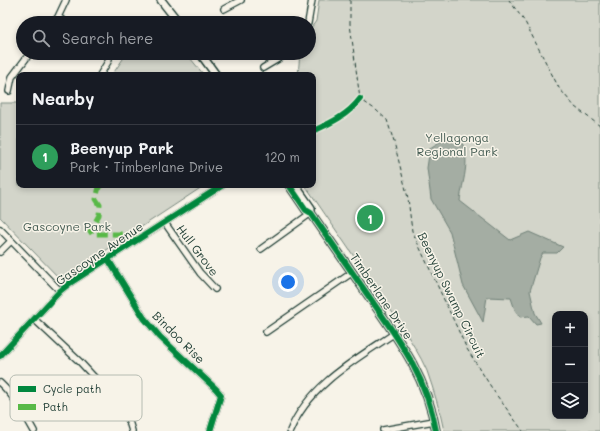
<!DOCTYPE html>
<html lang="en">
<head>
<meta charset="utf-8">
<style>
	body { margin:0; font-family:Mali,sans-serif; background:#242831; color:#f1f3f6 }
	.controls { position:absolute; right:12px; bottom:12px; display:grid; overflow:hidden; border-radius:8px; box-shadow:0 2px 6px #0003 }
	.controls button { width:36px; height:36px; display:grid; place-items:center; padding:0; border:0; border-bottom:1px solid #363941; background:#171b24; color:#f1f3f6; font:20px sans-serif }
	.you { position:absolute; left:288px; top:282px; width:14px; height:14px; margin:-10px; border:3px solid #fff; border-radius:50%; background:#1a73e8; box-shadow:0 0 0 6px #1a73e833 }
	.badge { display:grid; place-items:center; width:26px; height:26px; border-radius:50%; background:#2563eb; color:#fff; font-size:13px; font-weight:700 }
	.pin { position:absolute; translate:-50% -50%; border:2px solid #fff; box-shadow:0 1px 4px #0006 }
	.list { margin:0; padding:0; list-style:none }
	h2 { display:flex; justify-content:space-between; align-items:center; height:52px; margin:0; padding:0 16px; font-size:17px }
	h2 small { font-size:13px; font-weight:400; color:#9ea1a6 }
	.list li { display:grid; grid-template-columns:26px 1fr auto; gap:12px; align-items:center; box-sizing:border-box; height:64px; padding:0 16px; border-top:1px solid #363941 }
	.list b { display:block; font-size:15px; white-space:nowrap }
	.list p { margin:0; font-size:13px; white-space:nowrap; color:#9ea1a6 }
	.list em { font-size:13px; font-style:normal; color:#9ea1a6 }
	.icon { flex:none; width:22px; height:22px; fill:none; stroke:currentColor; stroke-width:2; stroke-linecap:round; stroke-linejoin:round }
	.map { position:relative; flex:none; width:600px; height:431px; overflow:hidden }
	.search { position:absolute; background:#171b24; box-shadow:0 2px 6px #0003; left:16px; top:16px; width:300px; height:44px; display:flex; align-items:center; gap:10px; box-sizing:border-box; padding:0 14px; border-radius:22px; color:#9ea1a6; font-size:15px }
	.panel { position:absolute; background:#171b24; box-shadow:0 2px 6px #0003; left:16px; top:72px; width:300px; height:116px; border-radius:8px }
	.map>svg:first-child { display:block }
</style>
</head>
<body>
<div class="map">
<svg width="600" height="431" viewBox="0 0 600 431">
	<rect width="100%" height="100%" fill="#f7f3e8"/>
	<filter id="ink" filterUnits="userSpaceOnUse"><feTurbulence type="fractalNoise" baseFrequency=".025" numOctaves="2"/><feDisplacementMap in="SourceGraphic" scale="8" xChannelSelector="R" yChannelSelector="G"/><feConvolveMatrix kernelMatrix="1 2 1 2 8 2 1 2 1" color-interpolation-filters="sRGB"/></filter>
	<g filter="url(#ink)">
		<path fill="#d3d5ca" stroke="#79897f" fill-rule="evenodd" d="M319,0H600V431H444C440,411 434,391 427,371C420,355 410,340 401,325L305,185H313V75H298L300,53H309V31L316,21ZM555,314H585V416H555Z
			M127,53H186L204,75H112Z
			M0,103H19V185H205L61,280L0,217Z"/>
		<path fill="#a4ada3" stroke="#6f8077" d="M446,138L462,143C471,161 462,182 460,201L510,240L529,232L563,247L557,253H543L540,258L530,291L535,313L541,323L536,324L529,316L520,317L515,310L511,298L487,297L483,322L463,285L450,232L431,199L427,168L430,148Z"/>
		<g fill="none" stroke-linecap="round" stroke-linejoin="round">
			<defs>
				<path id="minor" d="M224,9L241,0
					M58,17L67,23
					M53,23L58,17L66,0
					M308,23L312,0
					M263,68L288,53
					M100,75L109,60L107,53
					M9,91L12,77L30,53
					M165,223L200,273L215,289
					M0,229L60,291
					M261,249L311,213
					M0,252L11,241
					M108,259L144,318L160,337L216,389L221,395L210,431
					M34,319L80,362L121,406L128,418L132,431
					M266,332L353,272
					M0,356L60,291L70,283L223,185
					M0,383C15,397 24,413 34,431
					M383,430L434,421
					M290,431C309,385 355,360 395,333"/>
				<path id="tertiary" d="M161,0L179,23
					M200,53L216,75
					M289,185L306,210L311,213C332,243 352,272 372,301C402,344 427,379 436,431
					M295,185L311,208V213"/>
			</defs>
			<use href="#minor" stroke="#1f3d34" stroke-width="8"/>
			<use href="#tertiary" stroke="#1f3d34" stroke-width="10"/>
			<path stroke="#1f3d34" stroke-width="1" stroke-dasharray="4 3" stroke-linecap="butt" d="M350,0V24L360,99L376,110L387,120L394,142L408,198L412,231L467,349L495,393L523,431
				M509,0L525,22L559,88L575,107L600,126"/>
			<use href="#minor" stroke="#f7f3e8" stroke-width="5.5"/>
			<use href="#tertiary" stroke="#f7f3e8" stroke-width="7"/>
			<path stroke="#58b947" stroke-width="5" stroke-dasharray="10 5" stroke-linecap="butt" d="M102,185L99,187L96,199L100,205L99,215L90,231L92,234H130L135,236L138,240"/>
			<defs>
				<path id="cycleway" d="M313,131C331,123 348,115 360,99
					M289,185L306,210L311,213C332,243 352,272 372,301C402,344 427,379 436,431
					M108,259L144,318L160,337L216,389L221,395L210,431
					M0,356L60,291L70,283L223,185"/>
			</defs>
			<use href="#cycleway" stroke="#f7f3e8" stroke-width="8"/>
			<use href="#cycleway" stroke="#00873e" stroke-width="6"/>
		</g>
	</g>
	<g text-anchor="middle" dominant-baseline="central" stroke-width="3" stroke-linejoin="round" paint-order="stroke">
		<g font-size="12" fill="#435b52" stroke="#f7f3e8">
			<text x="457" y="137">Yellagonga<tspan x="457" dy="14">Regional Park</tspan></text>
			<text x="67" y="226">Gascoyne Park</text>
		</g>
		<g font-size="12" fill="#1f3d34" stroke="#f7f3e8">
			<text transform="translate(198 250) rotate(53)">Hull Grove</text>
			<text transform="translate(99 253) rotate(-34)">Gascoyne Avenue</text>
			<text transform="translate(452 295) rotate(64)">Beenyup Swamp Circuit</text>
			<text transform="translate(382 296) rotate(56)">Timberlane Drive</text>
			<text transform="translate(179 337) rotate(45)">Bindoo Rise</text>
		</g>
	</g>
	<rect x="10" y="375" width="132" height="46" rx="6" fill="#f7f3e8" stroke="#b6bcb2" stroke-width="1"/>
	<rect x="18" y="386" width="18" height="6" fill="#00873e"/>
	<rect x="18" y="404" width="18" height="6" fill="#58b947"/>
	<g font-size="11" fill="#1f3d34">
		<text x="43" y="393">Cycle path</text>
		<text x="43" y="411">Path</text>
	</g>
</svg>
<div class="controls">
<button>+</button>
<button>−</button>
<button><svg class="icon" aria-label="layers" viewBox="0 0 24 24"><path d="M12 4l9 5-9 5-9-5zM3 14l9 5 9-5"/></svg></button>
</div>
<div class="you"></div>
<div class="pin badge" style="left:370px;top:218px;background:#2e9e5b">1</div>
<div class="search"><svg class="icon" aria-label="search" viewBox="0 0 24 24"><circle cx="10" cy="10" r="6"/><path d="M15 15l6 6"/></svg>Search here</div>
<section class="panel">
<h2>Nearby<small></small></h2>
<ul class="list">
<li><span class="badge" style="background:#2e9e5b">1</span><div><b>Beenyup Park</b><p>Park · Timberlane Drive</p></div><em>120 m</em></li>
</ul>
</section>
</div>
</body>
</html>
